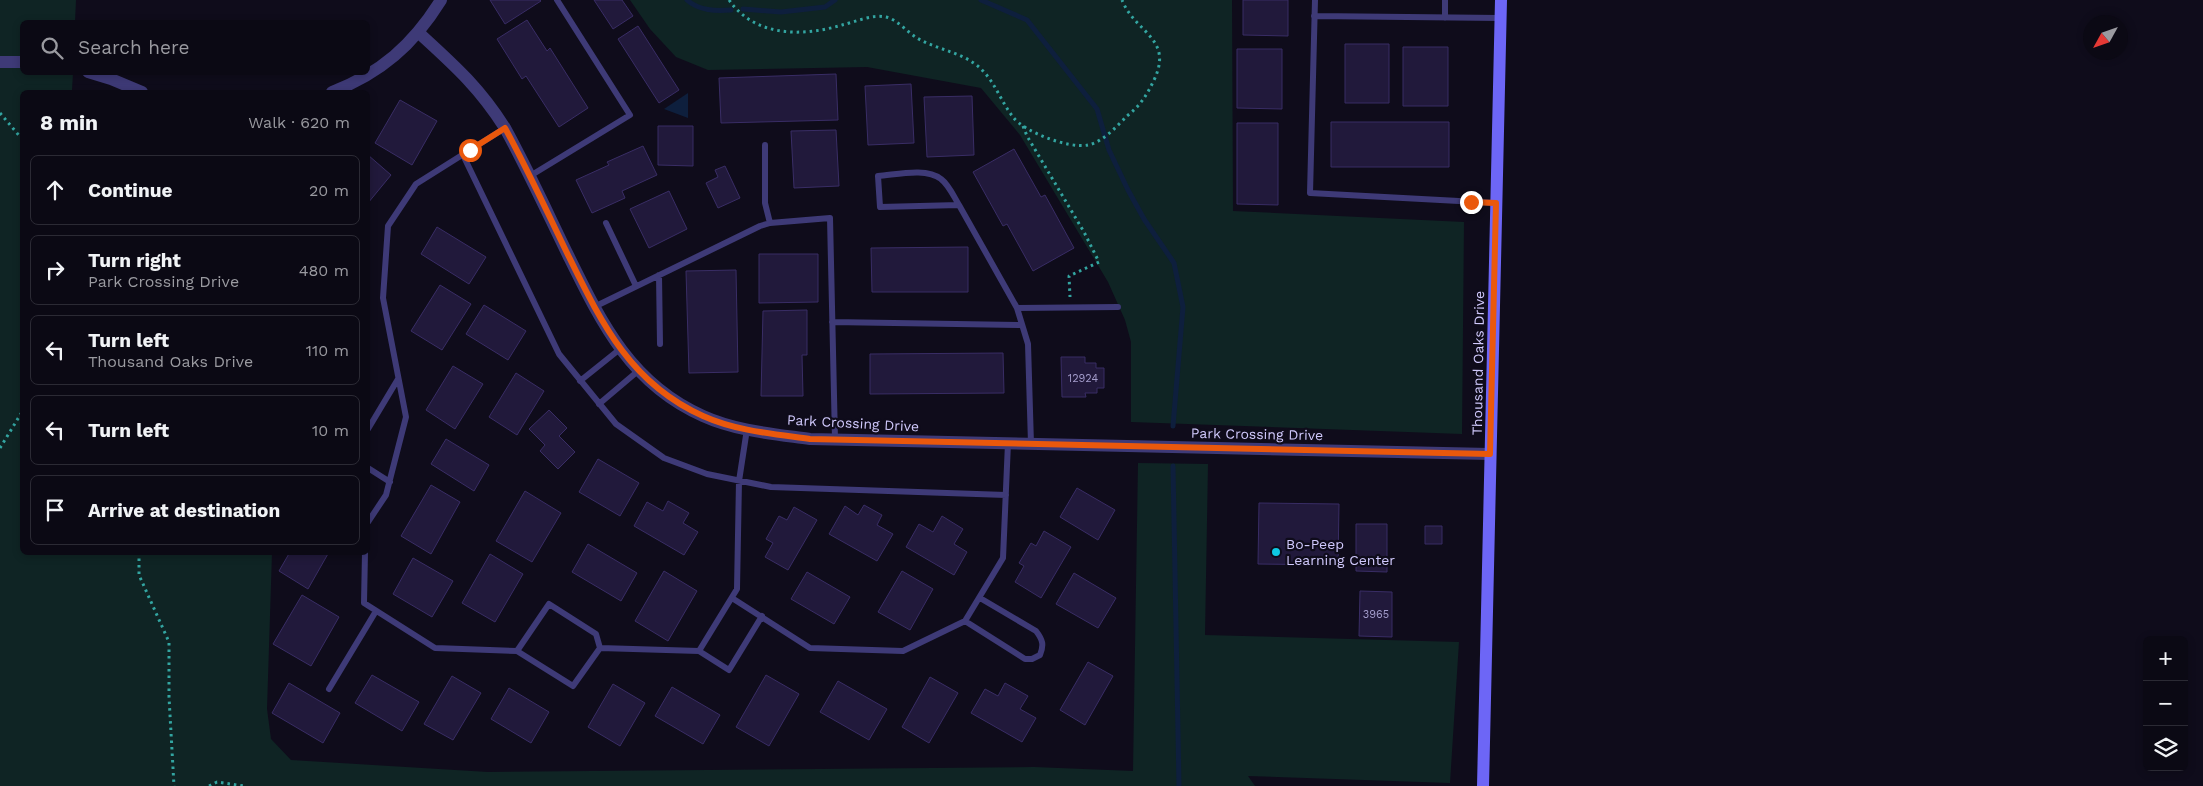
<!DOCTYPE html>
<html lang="en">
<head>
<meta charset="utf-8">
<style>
	body { margin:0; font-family:"Work Sans",sans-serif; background:#191722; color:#f1f3f6 }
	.controls { position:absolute; right:15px; bottom:15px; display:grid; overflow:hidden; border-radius:8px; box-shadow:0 2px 8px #0003 }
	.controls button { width:45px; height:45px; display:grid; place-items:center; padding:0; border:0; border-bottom:1px solid #2b2a34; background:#0b0914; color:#f1f3f6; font:25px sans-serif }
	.compass { position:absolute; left:2083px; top:15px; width:45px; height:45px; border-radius:50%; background:#0b0914; box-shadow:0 2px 8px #0003; rotate:230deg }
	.stop { position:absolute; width:15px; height:15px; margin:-11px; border:4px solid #ea580c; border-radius:50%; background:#fff }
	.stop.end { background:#ea580c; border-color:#fff; box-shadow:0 1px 5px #0008 }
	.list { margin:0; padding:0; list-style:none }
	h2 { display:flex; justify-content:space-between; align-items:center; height:65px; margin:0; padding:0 20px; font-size:21px }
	h2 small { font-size:16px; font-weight:400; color:#9a9aa0 }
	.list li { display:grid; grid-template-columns:32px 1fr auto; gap:15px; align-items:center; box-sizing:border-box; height:70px; margin:0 10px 10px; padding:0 10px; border:1px solid #2b2a34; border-radius:8px }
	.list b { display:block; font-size:19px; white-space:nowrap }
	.list p { margin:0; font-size:16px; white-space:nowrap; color:#9a9aa0 }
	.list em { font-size:16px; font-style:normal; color:#9a9aa0 }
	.icon { flex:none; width:28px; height:28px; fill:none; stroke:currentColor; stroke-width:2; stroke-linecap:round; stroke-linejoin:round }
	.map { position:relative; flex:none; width:2203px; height:786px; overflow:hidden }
	.search { position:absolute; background:#0b0914; box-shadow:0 2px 8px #0003; left:20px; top:20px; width:350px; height:55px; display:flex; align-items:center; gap:12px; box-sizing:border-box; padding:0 18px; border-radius:8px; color:#9a9aa0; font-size:19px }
	.panel { position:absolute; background:#0b0914; box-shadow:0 2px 8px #0003; left:20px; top:90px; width:350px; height:465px; border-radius:8px }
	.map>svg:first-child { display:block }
</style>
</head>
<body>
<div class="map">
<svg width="2203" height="786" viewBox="0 0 2203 786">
	<rect width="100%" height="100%" fill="#0f0c1b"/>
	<path fill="#0f2424" d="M0,0H76L75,22H22V72L73,73L72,90L80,92H22V552L272,553L267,709L271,739L291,760L488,772L1034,767L1133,771L1138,463L1208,464L1205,635L1459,642L1450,783L1248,776L1255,786H0Z
		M630,0H1232L1233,211L1464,222L1462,434L1131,422V342L1125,320L1108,282L1020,135L981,88L867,67L708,70L676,57L650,29Z"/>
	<path fill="#0e1f3d" d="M688,93V118L664,109Z"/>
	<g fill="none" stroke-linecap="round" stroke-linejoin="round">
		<path stroke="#0e1f3d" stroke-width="5" d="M687,0C699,11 716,11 731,10
			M981,0L1027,20L1097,109L1109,150L1128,190L1144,219L1174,263L1183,307L1173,426
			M743,9L781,12L825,7L835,0
			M1173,466L1179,786"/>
	</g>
	<path fill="#21193b" stroke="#392d65" d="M490,0H540L541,1L505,24Z
		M594,0H622L633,16L613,29Z
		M1243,0H1288V36L1243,35Z
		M527,20L547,51L550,48L588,108L559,127L526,76L522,79L497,39Z
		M638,26L679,90L659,103L618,39Z
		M1345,44H1389V103H1345Z
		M1403,47H1448V106H1403Z
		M1237,49H1282V109L1237,108Z
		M836,74L838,120L721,123L719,78Z
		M911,84L914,143L868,145L865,86Z
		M972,96L974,155L927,157L924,97Z
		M400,100L437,121L412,165L375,143Z
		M1331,122H1449V167H1331Z
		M1237,123H1278V205L1237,204Z
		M658,126H693V166L658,165Z
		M836,130L839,186L794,188L791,131Z
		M643,146L657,175L622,191L625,198L592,213L576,180L609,165L607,162Z
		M1014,149L1041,197L1045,195L1074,248L1033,271L1007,224L1003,226L973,172Z
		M368,155L391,175L368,203Z
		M725,166L740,198L718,208L706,183L718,177L715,170Z
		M669,191L687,229L649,248L630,209Z
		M437,227L486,257L469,284L421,254Z
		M968,247V292H872L871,248Z
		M759,254H818V302L759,303Z
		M736,270L738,372L689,373L686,271Z
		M440,285L471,304L442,350L411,331Z
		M484,305L526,331L508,360L466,334Z
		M807,310V355H802L803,396H761L763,311Z
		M1003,353L1004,393L870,394V354Z
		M1061,357H1085V363H1096V368H1104V388H1097V393H1085L1086,397H1062Z
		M453,366L483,384L455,429L426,410Z
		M516,373L544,391L517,435L489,417Z
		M549,410L567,428L559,436L575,452L558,469L540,451L545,445L529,429Z
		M446,439L489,465L474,491L431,464Z
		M598,459L639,483L620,516L579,492Z
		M431,485L460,502L431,554L401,536Z
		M1077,488L1115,510L1098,540L1060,517Z
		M525,491L561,513L532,562L496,541Z
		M668,501L689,513L683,523L698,532L684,555L634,526L647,502L663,511Z
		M1259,503L1339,504L1338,565L1258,564Z
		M864,505L882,515L877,525L893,534L877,561L829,534L845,506L858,515Z
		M794,507L817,520L788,570L765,557L773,543L766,539L779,516L787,520Z
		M942,516L963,529L954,544L967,552L954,575L906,547L919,524L933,532Z
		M1356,524H1387V572L1356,571Z
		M1425,526H1442V544H1425Z
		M1044,531L1071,547L1041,598L1015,582L1024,566L1019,563L1031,543L1036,546Z
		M588,544L637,573L621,601L572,572Z
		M290,552H329L308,589L279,571Z
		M490,554L523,574L495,622L462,603Z
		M413,558L453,581L432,617L393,594Z
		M664,571L697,591L668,641L635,621Z
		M902,571L933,589L910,630L878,612Z
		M807,572L850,597L834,624L791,599Z
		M1074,573L1116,598L1098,628L1056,604Z
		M1360,591L1392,592V637L1359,636Z
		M302,595L339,617L311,666L273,644Z
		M1088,662L1113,676L1085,725L1060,710Z
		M372,675L419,702L402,731L355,703Z
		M766,675L799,694L769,746L736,727Z
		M452,676L481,693L453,740L424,724Z
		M930,677L958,693L929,743L902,727Z
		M838,681L887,709L869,740L820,712Z
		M289,683L340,713L323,743L272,713Z
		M1005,683L1028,696L1020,709L1036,718L1022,742L971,713L985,689L998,696Z
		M613,684L645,703L620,746L588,727Z
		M672,687L720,715L703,744L655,716Z
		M509,688L549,712L531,743L491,719Z"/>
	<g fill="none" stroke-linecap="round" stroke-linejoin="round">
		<path stroke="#33a5a1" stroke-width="3" stroke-dasharray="2.5 4" stroke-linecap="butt" d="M729,0C755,37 802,37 842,25C855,22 872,14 886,17C898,20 907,32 917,38C939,51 966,52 984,72C996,85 1002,103 1013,117C1024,132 1069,149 1088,145C1103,142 1117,126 1127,116C1140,106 1147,95 1154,80C1174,38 1135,33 1122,0
			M0,113L22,139
			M1023,126L1027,136L1084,232L1099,262L1069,276L1070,297
			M0,448L22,412
			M139,552V575L169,642V697L174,786
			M209,786L217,782L244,786"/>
		<path stroke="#3e3a77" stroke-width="6" d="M1315,0L1310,193L1496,203
			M1314,16L1500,18
			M1445,18V0
			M765,145V203L770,223
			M463,155L559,354L616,424L664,458L707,474L771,487L1006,495
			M530,176L630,115L557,0
			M959,205C954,197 949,185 941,179C926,167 895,175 878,176L880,207L959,205L1017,308L1028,344L1031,444
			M606,223L636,286
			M659,275L660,344
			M594,307L760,226L770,223L830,218L835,439
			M1017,308L1118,307
			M832,322L1022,325
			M580,381L620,349
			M599,404L638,371
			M368,429L398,379
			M368,468L390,482
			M368,522L386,495L406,417L383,298L388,226L416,184L505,128
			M365,552L364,603L435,648L517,651L573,686L600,648
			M732,598L810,648L903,651L965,621L1003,558L1008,443
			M965,621L1025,659H1032L1040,655C1044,645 1043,640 1036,631L980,598
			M600,648L699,651L737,589L739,481L747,429
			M517,651L549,604L596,634L600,648
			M699,651L729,670L762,616
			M329,689L376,611"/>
		<path stroke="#3e3a77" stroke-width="12" d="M419,33C454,65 479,87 505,128C528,170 548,214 569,257C602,324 631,384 703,416C736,431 774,434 810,439L1490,454
			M0,62H22
			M88,72L111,79L142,92
			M332,92C381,73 413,45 441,0"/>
		<path stroke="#6d66f6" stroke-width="12" d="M1483,786L1501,0"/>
	</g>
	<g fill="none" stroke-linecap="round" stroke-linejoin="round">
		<path stroke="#ea580c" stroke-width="6" d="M470,150L505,128C528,170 548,214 569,257C602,324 631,384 703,416C736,431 774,434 810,439L1490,454L1496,203L1471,202"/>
	</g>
	<circle fill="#0ec8e3" stroke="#0f0c1b" stroke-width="2" cx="1276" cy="552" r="5"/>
	<g text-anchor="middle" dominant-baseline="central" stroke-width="4.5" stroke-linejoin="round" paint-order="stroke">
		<g font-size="11" fill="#a49dcc">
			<text x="1083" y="378">12924</text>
			<text x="1376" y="614">3965</text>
		</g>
		<g font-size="14" fill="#d0c9fc" stroke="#0f0c1b">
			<text transform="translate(1478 363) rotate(-89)">Thousand Oaks Drive</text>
			<text transform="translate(853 423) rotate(3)">Park Crossing Drive</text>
			<text transform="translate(1257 434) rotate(1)">Park Crossing Drive</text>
		</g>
		<g font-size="14" fill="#d0c9fc" stroke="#0f0c1b" text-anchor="start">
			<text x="1286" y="544">Bo-Peep<tspan x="1286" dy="16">Learning Center</tspan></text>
		</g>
	</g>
</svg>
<div class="controls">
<button>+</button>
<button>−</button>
<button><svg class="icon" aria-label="layers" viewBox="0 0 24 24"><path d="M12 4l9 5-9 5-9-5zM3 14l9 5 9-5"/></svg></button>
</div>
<svg class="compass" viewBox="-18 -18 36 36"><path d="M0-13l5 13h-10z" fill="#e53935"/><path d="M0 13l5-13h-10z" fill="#9a9aa0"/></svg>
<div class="stop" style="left:470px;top:150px"></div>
<div class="stop end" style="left:1471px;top:202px"></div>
<div class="search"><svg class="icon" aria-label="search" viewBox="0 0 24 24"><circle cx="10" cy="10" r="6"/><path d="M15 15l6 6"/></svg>Search here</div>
<section class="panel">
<h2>8 min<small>Walk · 620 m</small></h2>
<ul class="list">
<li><svg class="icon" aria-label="ahead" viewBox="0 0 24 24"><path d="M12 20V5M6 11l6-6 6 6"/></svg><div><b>Continue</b></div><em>20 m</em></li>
<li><svg class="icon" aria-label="right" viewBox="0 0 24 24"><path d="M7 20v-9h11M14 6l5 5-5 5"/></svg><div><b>Turn right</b><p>Park Crossing Drive</p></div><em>480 m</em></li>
<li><svg class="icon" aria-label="left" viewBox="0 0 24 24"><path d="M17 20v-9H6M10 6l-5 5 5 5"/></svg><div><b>Turn left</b><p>Thousand Oaks Drive</p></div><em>110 m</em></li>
<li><svg class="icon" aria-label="left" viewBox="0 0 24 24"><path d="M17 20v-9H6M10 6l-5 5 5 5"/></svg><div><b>Turn left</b></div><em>10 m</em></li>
<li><svg class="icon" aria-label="arrive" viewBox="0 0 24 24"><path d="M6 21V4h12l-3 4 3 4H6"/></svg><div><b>Arrive at destination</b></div></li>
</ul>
</section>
</div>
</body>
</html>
